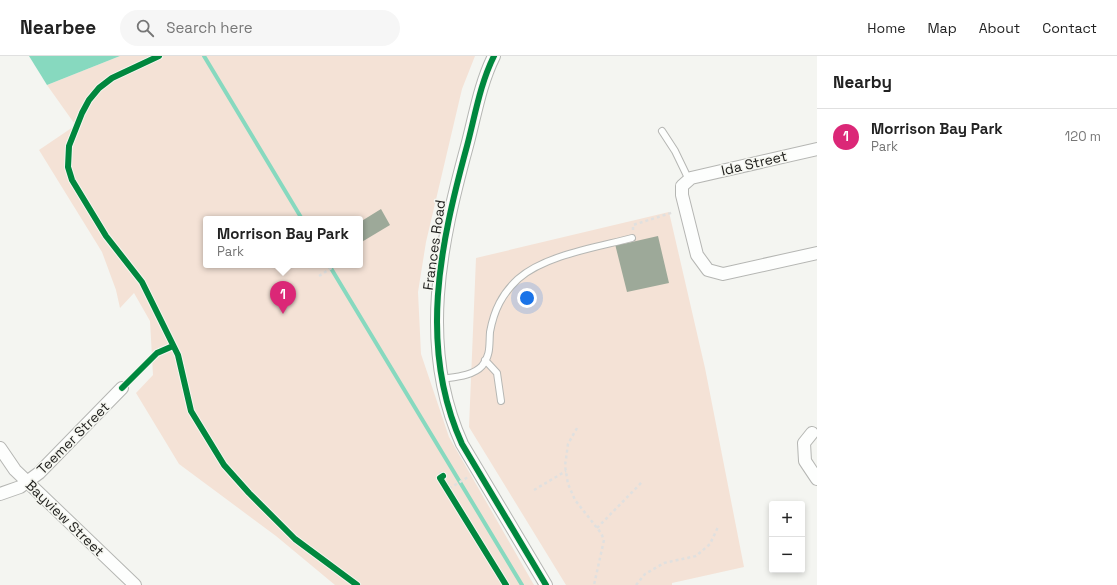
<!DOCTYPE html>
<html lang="en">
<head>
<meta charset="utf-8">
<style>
	body { margin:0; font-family:"Space Grotesk",sans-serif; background:#f6f6f6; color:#222 }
	.controls { position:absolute; right:12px; bottom:12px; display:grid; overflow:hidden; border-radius:4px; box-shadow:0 2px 6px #0003 }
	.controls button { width:36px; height:36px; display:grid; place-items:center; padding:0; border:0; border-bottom:1px solid #e0e0e0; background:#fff; color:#222; font:20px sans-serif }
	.you { position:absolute; left:527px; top:242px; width:14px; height:14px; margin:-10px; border:3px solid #fff; border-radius:50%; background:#1a73e8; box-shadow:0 0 0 6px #1a73e833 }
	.badge { display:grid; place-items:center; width:26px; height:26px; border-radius:50%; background:#db2777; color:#fff; font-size:13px; font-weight:700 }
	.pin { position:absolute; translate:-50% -33px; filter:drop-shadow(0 1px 2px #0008) }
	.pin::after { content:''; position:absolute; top:21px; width:14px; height:12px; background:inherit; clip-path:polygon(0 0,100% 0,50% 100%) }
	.popup { position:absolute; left:203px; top:160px; width:160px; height:52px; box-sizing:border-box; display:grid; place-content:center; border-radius:4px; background:#fff; filter:drop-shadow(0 1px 3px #0005); font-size:13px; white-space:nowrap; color:#767676 }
	.popup b { font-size:15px; color:#222 }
	.popup::after { content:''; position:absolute; left:50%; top:100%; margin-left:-8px; border:8px solid transparent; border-top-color:#fff }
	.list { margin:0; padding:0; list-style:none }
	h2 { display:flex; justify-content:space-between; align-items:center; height:52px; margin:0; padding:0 16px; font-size:17px }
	h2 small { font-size:13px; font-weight:400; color:#767676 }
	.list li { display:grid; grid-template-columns:26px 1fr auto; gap:12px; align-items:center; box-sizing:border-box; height:56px; padding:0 16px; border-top:1px solid #e0e0e0 }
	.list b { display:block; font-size:15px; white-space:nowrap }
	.list p { margin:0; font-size:13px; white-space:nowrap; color:#767676 }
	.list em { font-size:13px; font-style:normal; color:#767676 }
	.icon { flex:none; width:22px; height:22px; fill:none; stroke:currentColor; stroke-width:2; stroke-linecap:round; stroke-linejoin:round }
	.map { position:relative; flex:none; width:817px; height:529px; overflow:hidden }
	header { display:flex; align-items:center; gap:24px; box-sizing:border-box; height:56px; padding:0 20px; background:#fff; border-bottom:1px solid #e0e0e0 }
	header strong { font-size:19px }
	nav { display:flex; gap:22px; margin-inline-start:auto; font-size:14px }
	.search { width:280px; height:36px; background:#f6f6f6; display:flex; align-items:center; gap:10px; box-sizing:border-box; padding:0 14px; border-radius:22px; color:#767676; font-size:15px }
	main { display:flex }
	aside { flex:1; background:#fff }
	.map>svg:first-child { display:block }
</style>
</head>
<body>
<header>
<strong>Nearbee</strong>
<div class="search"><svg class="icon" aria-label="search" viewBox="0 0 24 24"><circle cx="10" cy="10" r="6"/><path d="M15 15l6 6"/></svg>Search here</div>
<nav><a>Home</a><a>Map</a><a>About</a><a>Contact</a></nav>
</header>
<main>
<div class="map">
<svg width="817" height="529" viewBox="0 0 817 529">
	<rect width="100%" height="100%" fill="#f4f5f1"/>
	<path fill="#f4e2d6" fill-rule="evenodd" d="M120,0H475L462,33L426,186L418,236L421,298L449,381L534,529H335L276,480L179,408L136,337L153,319L150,265L134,237L120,252L116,234L102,196L39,94L73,71L74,67L47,29ZM206,163H360V209H206Z
		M669,156L705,312L744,511L672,527V529H566L469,371L476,202Z"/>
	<path fill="#87d9bf" d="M29,0H120L47,29Z"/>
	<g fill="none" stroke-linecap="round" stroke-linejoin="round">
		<path stroke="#87d9bf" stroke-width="4" d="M204,0L302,163
			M329,209L522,529"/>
	</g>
	<path fill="#9da999" d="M381,153L390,169L360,187V166Z
		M658,180L669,227L627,236L615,188L622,186L623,188Z"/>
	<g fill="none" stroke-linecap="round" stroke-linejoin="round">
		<defs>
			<path id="lane" d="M662,75L675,95L689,124
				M485,304L497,317L501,345
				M442,323C454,321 473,320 482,310C491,299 489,289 490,276C494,254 502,238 518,223C545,199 598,191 632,182"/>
			<path id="street" d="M494,0C480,28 475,60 467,90C440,189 418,291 462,388L546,529
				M817,93L691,122L682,130V139L697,199L708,214L723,218L817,197
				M812,377L804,387L805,405L817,423
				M0,392L15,414L135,529
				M0,438L20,431L39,417L122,332"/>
		</defs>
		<use href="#lane" stroke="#b5b6b3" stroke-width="8"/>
		<use href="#street" stroke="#b5b6b3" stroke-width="14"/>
		<path stroke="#e0e0df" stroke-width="2.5" stroke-dasharray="3 3" stroke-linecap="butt" d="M633,174V169L674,156
			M319,220L336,209
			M577,372L568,388L565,410L568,428L575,444L601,477L604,484L594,529
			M440,416L450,432L468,421
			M534,434L566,415
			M597,472L642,426
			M636,529L645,518L664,507L696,500L710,488L718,471"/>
		<use href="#lane" stroke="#fdfefd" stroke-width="6"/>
		<use href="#street" stroke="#fdfefd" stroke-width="12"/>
		<defs>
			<path id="cycleway" d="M159,0L112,22L99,32L89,44L82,57L69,90L68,111L72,124L106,180L142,226L178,299L191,355L224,409L249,437L295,483L357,529
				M494,0C480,28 475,60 467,90C440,189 418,291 462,388L546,529
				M122,332L157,297L173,290
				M443,420L440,422L506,529"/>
		</defs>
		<use href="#cycleway" stroke="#f5f6f0" stroke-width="8"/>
		<use href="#cycleway" stroke="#00873e" stroke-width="6"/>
	</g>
	<g text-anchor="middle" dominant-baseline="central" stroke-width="3" stroke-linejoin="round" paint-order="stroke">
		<g font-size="14" fill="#1e1e1c" stroke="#f5f6f0">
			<text transform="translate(754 107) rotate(-13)">Ida Street</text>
			<text transform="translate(434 189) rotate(-82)">Frances Road</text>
			<text transform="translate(73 382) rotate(-45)">Teemer Street</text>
			<text transform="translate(65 462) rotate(44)">Bayview Street</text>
		</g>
	</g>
</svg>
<div class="controls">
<button>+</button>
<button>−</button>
</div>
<div class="you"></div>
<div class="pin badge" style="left:283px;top:258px">1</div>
<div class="popup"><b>Morrison Bay Park</b>Park</div>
</div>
<aside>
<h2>Nearby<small></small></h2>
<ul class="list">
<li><span class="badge">1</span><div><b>Morrison Bay Park</b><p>Park</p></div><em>120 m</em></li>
</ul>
</aside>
</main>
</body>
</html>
